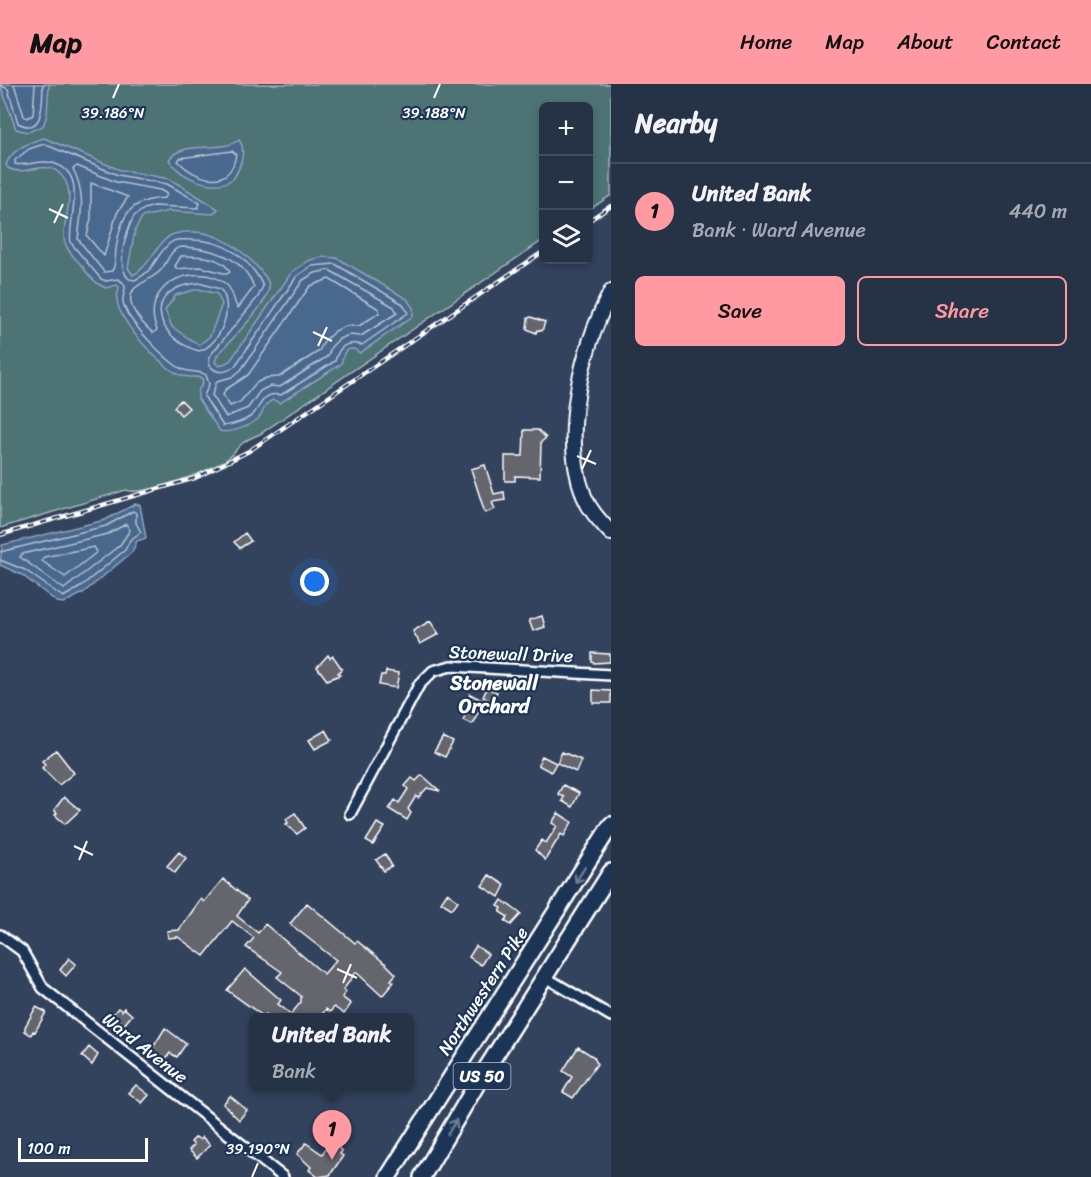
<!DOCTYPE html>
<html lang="en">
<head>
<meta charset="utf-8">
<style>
	body { margin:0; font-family:Sriracha,sans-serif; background:#2e3a4d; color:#f1f3f6 }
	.controls { position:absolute; right:18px; top:18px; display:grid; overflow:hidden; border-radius:9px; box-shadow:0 3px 9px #0003 }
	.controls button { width:54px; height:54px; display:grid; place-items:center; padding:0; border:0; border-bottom:2px solid #424d5f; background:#263246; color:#f1f3f6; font:30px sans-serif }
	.scale { position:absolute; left:18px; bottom:15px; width:130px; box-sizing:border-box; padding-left:6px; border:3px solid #fff; border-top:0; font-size:16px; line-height:21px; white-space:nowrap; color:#fff; -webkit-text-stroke:4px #1d3557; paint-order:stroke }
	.you { position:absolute; left:315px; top:498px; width:21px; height:21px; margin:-15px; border:4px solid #fff; border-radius:50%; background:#1a73e8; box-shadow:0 0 0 9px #1a73e833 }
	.badge { display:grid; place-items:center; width:39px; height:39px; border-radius:50%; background:#ff9aa2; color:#111; font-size:20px; font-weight:700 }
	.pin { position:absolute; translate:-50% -50px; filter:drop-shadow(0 2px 3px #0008) }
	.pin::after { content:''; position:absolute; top:32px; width:21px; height:18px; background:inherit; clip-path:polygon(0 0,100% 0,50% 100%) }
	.popup { position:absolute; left:249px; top:929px; width:165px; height:78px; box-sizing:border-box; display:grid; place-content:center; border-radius:9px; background:#263246; filter:drop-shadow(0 2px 4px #0005); font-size:20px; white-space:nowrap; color:#a4aab3 }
	.popup b { font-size:22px; color:#f1f3f6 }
	.popup::after { content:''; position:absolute; left:50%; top:100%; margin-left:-12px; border:12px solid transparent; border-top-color:#263246 }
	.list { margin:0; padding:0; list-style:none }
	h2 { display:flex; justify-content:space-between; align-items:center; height:78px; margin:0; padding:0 24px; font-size:26px }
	h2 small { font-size:20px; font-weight:400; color:#a4aab3 }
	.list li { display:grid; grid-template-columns:39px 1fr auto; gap:18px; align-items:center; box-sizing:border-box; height:96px; padding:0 24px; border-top:2px solid #424d5f }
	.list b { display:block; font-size:22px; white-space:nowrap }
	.list p { margin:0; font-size:20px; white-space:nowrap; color:#a4aab3 }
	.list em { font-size:20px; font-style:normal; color:#a4aab3 }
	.actions { display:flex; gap:12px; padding:18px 24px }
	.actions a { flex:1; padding:14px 0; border:2px solid #ff9aa2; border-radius:9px; text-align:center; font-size:21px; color:#ff9aa2 }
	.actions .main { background:#ff9aa2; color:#111 }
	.icon { flex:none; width:33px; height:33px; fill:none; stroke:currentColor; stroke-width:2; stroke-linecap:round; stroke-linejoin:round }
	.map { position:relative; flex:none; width:611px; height:1093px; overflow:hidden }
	header { display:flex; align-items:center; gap:36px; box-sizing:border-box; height:84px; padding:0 30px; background:#ff9aa2; color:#111 }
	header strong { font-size:28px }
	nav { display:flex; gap:33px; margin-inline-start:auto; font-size:21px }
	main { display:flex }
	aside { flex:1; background:#263246 }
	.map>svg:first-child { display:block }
</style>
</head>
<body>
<header>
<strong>Map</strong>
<nav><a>Home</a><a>Map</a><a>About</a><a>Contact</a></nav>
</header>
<main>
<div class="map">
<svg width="611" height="1093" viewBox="0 0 611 1093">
	<rect width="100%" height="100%" fill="#33435e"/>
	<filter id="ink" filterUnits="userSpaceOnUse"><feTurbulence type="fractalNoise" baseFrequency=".0167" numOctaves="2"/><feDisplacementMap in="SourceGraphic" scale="12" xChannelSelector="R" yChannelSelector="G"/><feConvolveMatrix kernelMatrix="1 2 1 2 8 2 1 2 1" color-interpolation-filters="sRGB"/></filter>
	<g filter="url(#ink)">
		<path fill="#4e7374" stroke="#a6b9ba" stroke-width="1.5" d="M0,0H611V111L589,126L588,22H544L543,156L260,350C254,353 247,355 243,359C237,363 234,370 227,375C211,386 144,413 126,406L0,444Z"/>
		<path fill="#48688e" stroke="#91a4bb" stroke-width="1.5" fill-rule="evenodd" d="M0,0H49L47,31L43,42L28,48L16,45Z
			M44,54L120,86L170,95L218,125L213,130L169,127L142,133L135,146L128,184L133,191C151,182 158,155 174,150C208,141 237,160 258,184C262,189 270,196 269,204C267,222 229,257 217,272L215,278L219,282L230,277L292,188L310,176L323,173L337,174L407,215L413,224V232L360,269L354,265C342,264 344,272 341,280L280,319L273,316C264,320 265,324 261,331C255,341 230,350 220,347L198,315V307L203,299L202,294C195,292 190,294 183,292C164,287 118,237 117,216C116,212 119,208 119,203L117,201L106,204C95,200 88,191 82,182C76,175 65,165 64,155C62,134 80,106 58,88C43,76 23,93 8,84L6,81C11,65 30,58 44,54ZM198,205L217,210L222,220L210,252L199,261L172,243L165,226L176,211Z
			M239,56C247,66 240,84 234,94C215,109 181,94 169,76C181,55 220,70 239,56Z
			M135,420L140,421L146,454L137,457L132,468L83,509L64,519L57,518L22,491L0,481L2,461L105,436Z"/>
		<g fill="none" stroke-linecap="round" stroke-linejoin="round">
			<path stroke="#b6c3d2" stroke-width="1.5" d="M14,0L24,32L27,34L33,31L35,0
				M0,1L8,5L18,39C45,53 42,16 43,0
				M44,60L118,91L167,100L200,119L198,124L154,122L144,125L134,132C126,148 115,181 129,195L135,196C156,186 155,171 170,159C176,154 185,156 193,156C224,156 250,174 263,202L258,213L209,273V280C216,291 226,289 235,282L297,192L312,182L335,180L403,220L408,229L362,261C346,257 339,262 335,277L281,311C265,308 263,317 255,328C250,336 232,341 223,342L204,312L209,300L206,291C199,286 192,289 184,286C170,281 140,248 131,235C127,230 122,220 123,214C125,204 128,201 118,195L106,197L101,195L71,159C66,138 91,88 52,79C40,75 27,83 15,80V76L29,65Z
				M232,67L236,70C231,106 197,97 178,77L180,74Z
				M77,82L116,98L160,106L167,110L165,114C129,116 121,131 116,165C115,173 116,181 112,187L104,188L78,155C81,129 86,110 73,85Z
				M91,99L128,113L117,129L104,172L87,152L91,134Z
				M182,163C212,164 243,172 254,203L238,224C233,218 234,207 226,200C195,175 138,202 157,246L153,249C143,240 123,220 134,205C139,199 154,194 161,186C168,178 170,164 182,163Z
				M181,172C197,172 222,171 230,188L227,190L201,183L177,185L175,182Z
				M329,186L394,223L397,229L361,252L349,251L339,255L331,263L328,272L280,303L270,302L260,307L248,324L226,333L212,311L217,297L232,293L241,286L303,196L315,189Z
				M329,195L379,225V229L359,242H346L335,247L325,256L319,267L279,293L266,294L256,299L240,318L230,322L223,311L225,306L248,291L310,202Z
				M199,199L220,205C236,222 220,262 199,267C153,254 142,203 199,199Z
				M126,440L130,446L120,461L64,505L20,473L22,470L108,450Z
				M94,463L97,468L65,493L42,477L44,473Z
				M0,468L106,442L133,427L136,429V439L141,448L130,456L125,466L79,504L63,513L25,486L0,476"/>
		</g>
		<path fill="#65656e" stroke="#fff" stroke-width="1.5" d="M531,233L545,238L542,247L537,246L536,249L527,245L528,234Z
			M181,316L189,324L181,331L174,323Z
			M524,346H538L546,354L541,358L540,393L515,392V397H505V372H523Z
			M485,381L494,410L504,408L505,416L492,418L495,425L485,429L471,385Z
			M245,449L251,457L240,464L234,458Z
			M542,532L545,543L533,547L529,536Z
			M430,537L439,550L420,560L413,547Z
			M592,569L610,570V578L594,579L592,578Z
			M328,571L330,574L333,572L342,585L338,589L340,591L327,596L317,583Z
			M386,587L399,589L396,604L379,601L381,591H385Z
			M487,604L497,608L492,618L483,613Z
			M593,606L611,607V619H593Z
			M470,610L484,617L472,640L463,636L468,625L465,622Z
			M326,646L332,656L315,665L309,656Z
			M443,653L453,658L445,673L434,668Z
			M56,666L74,689L59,701L42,684L45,680L42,677Z
			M562,668L581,676L576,688L557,679Z
			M542,672L556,679L551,688L538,681Z
			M422,691L440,707L427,704L418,714L416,712L408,725L411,729L407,736L389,725L395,716L399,719L408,705L405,702L412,694L416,697Z
			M563,701L579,709L572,723L562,717L564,713L558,710Z
			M64,713L80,726L65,740L55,731L57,729L54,726Z
			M295,729L305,744L297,750L286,740L288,739L286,735Z
			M558,729L572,738L564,752L561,750L545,776L535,766L542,756L546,759L557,742L552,739Z
			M377,739L385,743L373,761L366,757Z
			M179,768L186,774L175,789L167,782Z
			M385,770L392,782L384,787L376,776Z
			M489,791L505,801L499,813L482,802Z
			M223,795L248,816L237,832L258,849L265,840L324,890L336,876L290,840L307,819L355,859L357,857L386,880L396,890L391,896L394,898L382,912L356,888L343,906L346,908L342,913L351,920L344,930L334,923L330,928L326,925L320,933H270L266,930L263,932L227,906L245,885L281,916L278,920L291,930L301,918V912L277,893L282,888L246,863L254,854L232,837L204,872L178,853L168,854L167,847L179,846L201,815L204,818Z
			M447,809L458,817L452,825L441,818Z
			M502,816L521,830L511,841L505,837L508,833L500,828L502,824L498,822Z
			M476,862L488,870L481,881L469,873Z
			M69,874L76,880L66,892L60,886Z
			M36,923L46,928L35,948L33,947L31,951L25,947V943Z
			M118,924L122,927L124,924L132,931L123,942L113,930Z
			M165,944L186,960L177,973L170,969L162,980L149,970Z
			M89,963L98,971L92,981L82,972Z
			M578,963L594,973L597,980L573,1014L563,1008L572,993L563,987Z
			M136,1001L149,1011L142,1019L129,1009Z
			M230,1012L247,1026L239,1036L223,1020Z
			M196,1053L200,1056L202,1053L210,1061L197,1074L189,1066L194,1061L191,1058Z
			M331,1058L342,1067L340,1070L343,1072L330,1091L318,1093L309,1086L311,1083L297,1070L306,1059L322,1070Z"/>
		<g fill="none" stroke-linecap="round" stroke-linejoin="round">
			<defs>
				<path id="street" d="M350,730L419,601L433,587L451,582L611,591
					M0,851L22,867L43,904L283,1093
					M545,893L611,932"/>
				<path id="secondary" d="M611,208C582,264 560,351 584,412C590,427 600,437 611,449"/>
				<path id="primary" d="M388,1093L611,741
					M422,1093L481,993L611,788"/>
			</defs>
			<use href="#street" stroke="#fff" stroke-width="14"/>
			<use href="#secondary" stroke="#fff" stroke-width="18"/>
			<use href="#primary" stroke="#fff" stroke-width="20"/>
			<use href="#street" stroke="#1d3557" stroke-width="9"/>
			<use href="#secondary" stroke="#1d3557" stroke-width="14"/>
			<use href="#primary" stroke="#1d3557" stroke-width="15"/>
			<defs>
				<path id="rail" d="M588,137L611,122
					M0,451L195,394L249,367L544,167"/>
			</defs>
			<use href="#rail" stroke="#fff" stroke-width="4.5"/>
			<use href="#rail" stroke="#1d3557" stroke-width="2" stroke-dasharray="7" stroke-linecap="butt"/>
		</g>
		<defs><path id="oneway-shaft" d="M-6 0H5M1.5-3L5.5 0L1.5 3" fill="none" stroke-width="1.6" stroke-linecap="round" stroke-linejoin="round" transform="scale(1.5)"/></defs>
		<g stroke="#6c7c92">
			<use href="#oneway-shaft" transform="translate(580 791) rotate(122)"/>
			<use href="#oneway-shaft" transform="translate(452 1043) rotate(-59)"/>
		</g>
	</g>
	<path fill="none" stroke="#fff" stroke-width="2" d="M113,14L119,0M434,14L440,0M49,125L68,134M54,139L63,120M313,248L332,257M318,262L327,243M577,372L596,380M582,385L591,366M74,762L93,771M79,776L87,757M337,885L357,894M343,899L351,880M252,1093L258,1079"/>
	<g text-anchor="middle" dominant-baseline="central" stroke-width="4.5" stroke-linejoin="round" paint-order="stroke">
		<rect fill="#1d3557" stroke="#bbc2cd" stroke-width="1.5" x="453.5" y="979" width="57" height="26" rx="4.5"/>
		<g font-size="16" font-weight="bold" fill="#fff">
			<text x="482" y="992">US 50</text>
		</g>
		<g font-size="18" fill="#fff" stroke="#1d3557">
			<text transform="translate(511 570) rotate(2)">Stonewall Drive</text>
			<text transform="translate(483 907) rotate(-57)">Northwestern Pike</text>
			<text transform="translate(145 964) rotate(38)">Ward Avenue</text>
		</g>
		<g font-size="20" font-weight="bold" fill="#fff" stroke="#1d3557">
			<text x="494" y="599">Stonewall<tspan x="494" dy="23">Orchard</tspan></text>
		</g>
	</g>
	<g font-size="15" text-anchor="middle" fill="#fff" stroke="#1d3557" stroke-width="4.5" stroke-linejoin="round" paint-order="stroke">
		<text x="113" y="34">39.186°N</text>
		<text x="434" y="34">39.188°N</text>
		<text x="258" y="1070">39.190°N</text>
	</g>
</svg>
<div class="controls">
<button>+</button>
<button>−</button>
<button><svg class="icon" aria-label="layers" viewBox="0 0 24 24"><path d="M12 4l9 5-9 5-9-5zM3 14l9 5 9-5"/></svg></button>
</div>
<div class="scale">100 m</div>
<div class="you"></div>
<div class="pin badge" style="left:332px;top:1076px">1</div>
<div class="popup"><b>United Bank</b>Bank</div>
</div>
<aside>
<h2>Nearby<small></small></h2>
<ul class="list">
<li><span class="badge">1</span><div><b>United Bank</b><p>Bank · Ward Avenue</p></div><em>440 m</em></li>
</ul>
<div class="actions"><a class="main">Save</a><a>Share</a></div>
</aside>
</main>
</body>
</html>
